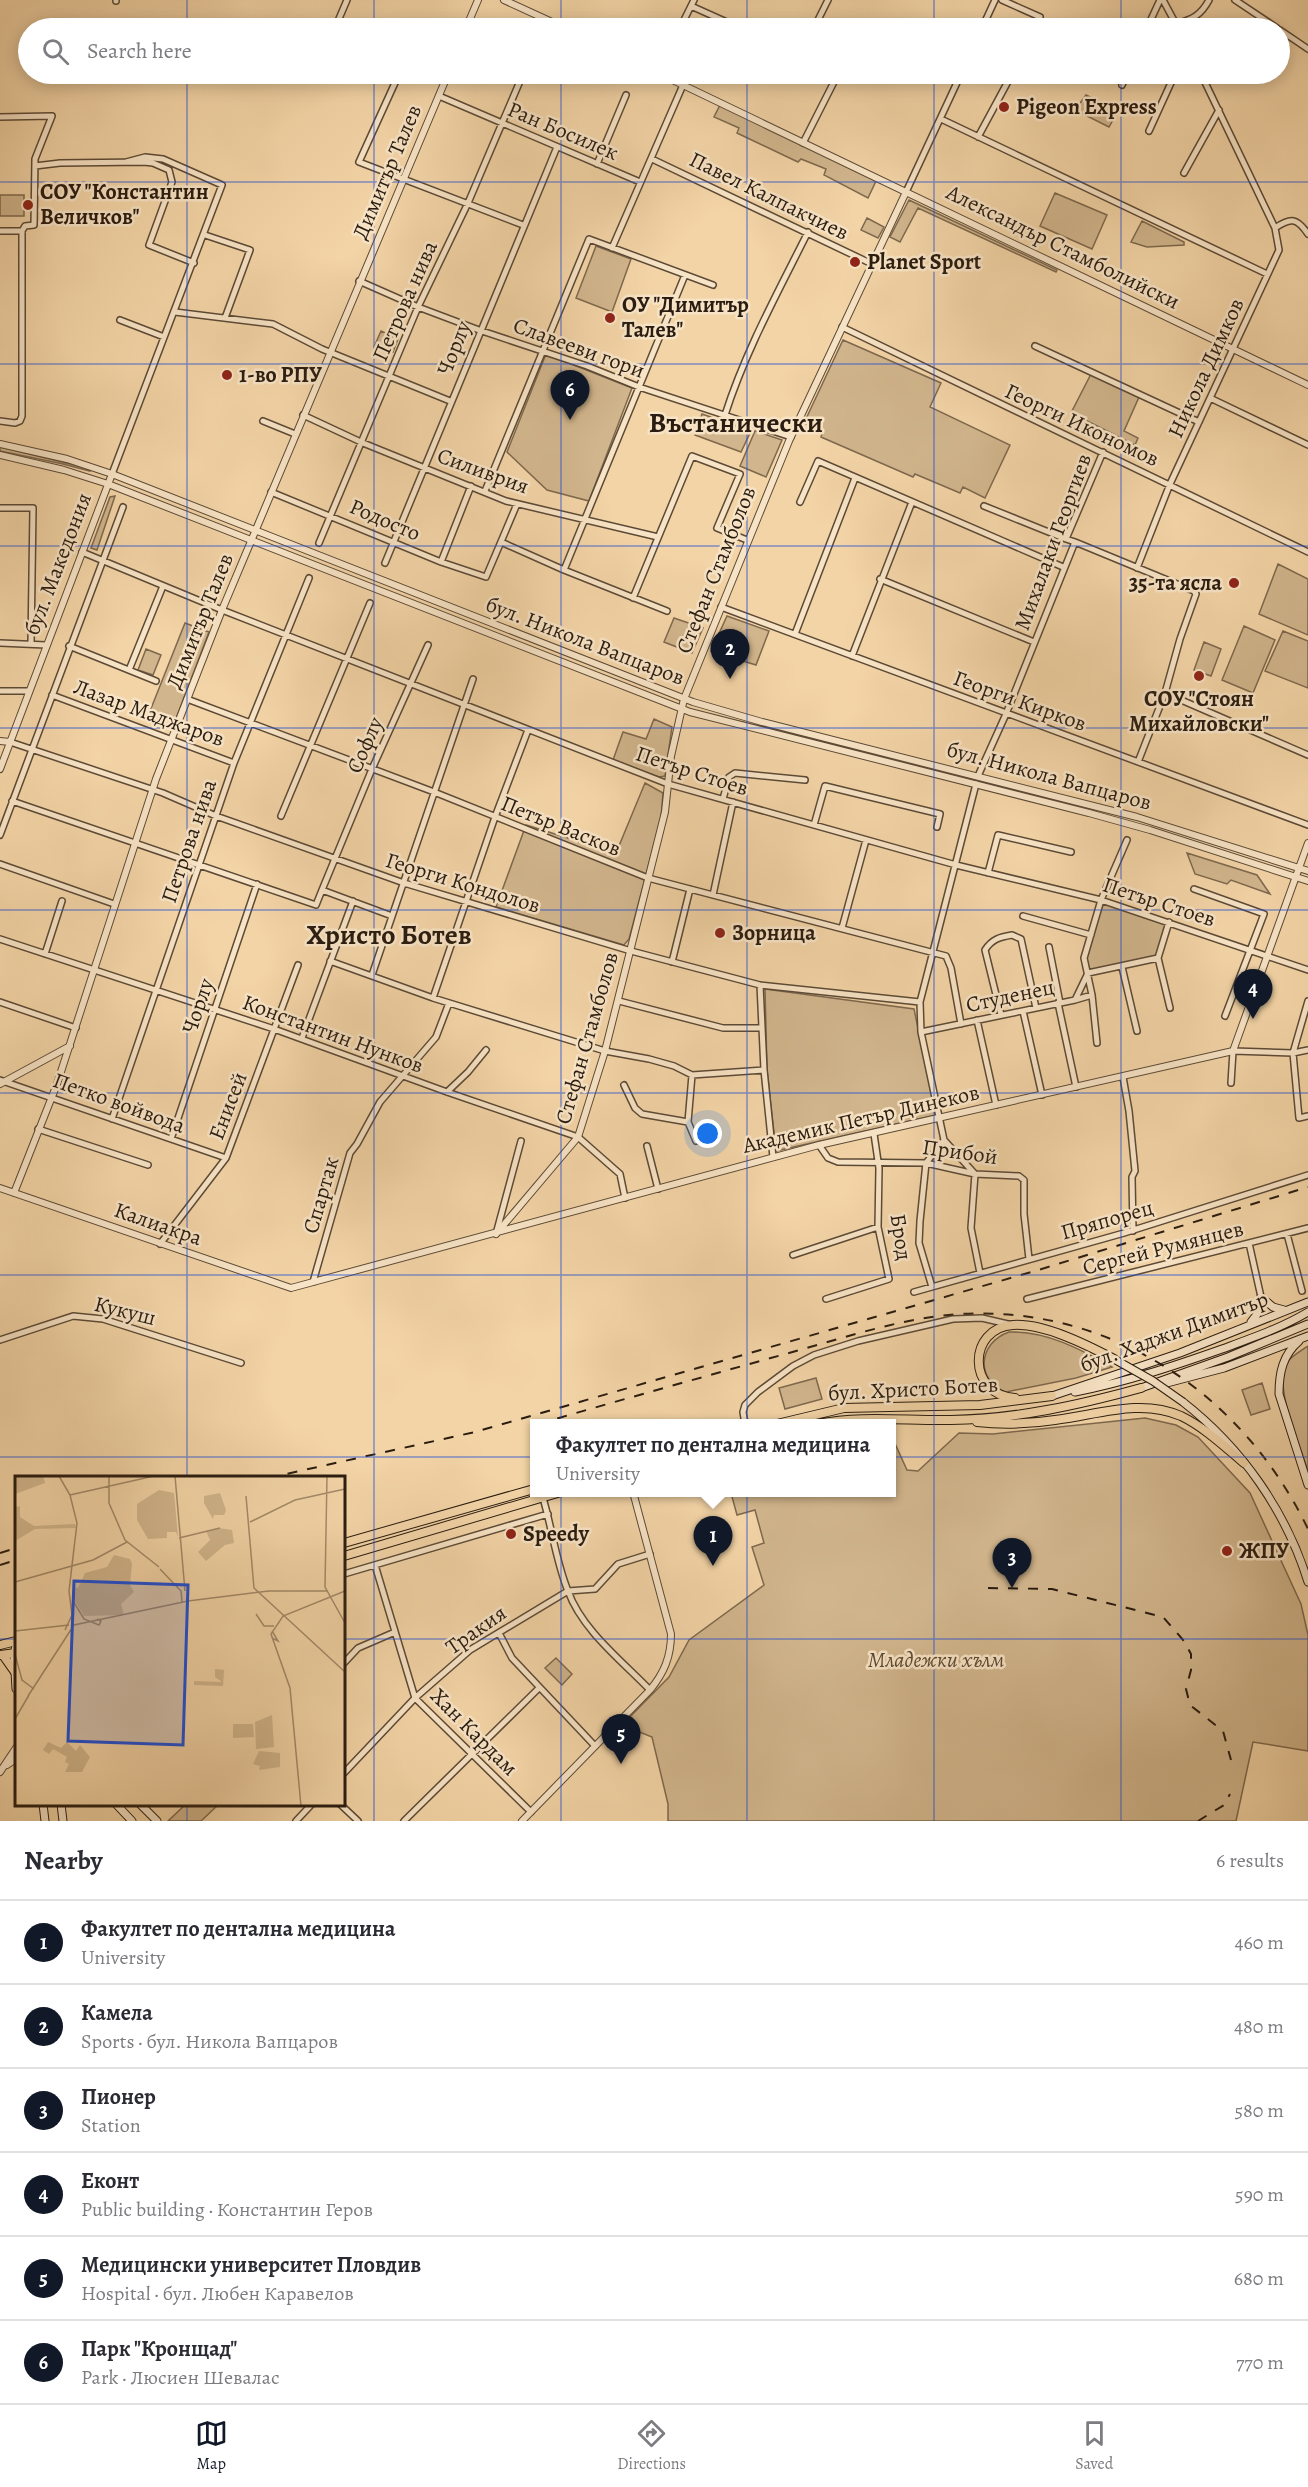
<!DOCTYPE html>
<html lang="en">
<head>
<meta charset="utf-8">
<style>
	body { margin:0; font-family:Alegreya,serif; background:#f2f2f3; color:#2b2b33 }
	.you { position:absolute; left:708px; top:1134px; width:21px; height:21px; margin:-15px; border:4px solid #fff; border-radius:50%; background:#1a73e8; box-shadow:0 0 0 9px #1a73e833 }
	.badge { display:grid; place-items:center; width:39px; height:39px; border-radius:50%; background:#111827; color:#fff; font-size:20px; font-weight:700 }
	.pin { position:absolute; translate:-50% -50px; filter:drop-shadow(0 2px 3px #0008) }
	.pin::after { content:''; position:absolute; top:32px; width:21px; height:18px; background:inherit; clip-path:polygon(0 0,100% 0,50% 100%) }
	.popup { position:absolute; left:530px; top:1419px; width:366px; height:78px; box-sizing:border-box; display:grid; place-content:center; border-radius:0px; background:#fff; filter:drop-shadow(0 2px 4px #0005); font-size:20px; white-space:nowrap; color:#7c7c81 }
	.popup b { font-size:22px; color:#2b2b33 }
	.popup::after { content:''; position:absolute; left:50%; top:100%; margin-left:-12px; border:12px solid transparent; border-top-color:#fff }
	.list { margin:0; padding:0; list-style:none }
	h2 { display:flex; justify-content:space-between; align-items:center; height:78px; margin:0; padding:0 24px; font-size:26px }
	h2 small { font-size:20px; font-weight:400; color:#7c7c81 }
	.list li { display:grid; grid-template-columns:39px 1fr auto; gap:18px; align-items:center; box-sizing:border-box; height:84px; padding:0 24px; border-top:2px solid #e1e1e2 }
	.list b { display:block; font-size:22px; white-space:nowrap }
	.list p { margin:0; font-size:20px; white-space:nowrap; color:#7c7c81 }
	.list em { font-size:20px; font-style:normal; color:#7c7c81 }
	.icon { flex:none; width:33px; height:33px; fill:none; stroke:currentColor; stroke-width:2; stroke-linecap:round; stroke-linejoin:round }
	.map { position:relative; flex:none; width:1308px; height:1821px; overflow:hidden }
	.search { position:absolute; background:#fff; box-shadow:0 3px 15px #0003; left:18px; right:18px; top:18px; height:66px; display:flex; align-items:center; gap:15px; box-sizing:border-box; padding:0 21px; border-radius:33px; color:#7c7c81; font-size:22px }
	.sheet { height:582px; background:#fff }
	nav { display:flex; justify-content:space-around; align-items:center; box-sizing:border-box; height:84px; border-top:2px solid #e1e1e2; background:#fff; font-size:16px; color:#7c7c81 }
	nav a { display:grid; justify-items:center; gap:3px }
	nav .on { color:#111827 }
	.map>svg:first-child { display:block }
</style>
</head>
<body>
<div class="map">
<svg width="1308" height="1821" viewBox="0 0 1308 1821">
	<rect width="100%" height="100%" fill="#f3d4a6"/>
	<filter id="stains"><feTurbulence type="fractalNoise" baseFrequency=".00333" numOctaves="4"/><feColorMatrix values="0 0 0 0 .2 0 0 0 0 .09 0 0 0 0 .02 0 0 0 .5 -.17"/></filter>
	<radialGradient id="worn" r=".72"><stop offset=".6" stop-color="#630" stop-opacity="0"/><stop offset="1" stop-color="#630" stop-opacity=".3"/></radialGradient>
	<path fill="#d1b58c" stroke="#7e684e" stroke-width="1.5" d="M1086,95L1118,111L1109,127L1075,110Z
		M720,105L876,181L868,198L824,175L826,169L801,159L798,162L737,133L739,128L714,117Z
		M1055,193L1107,215L1092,249L1040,226Z
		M0,195H24V216H0Z
		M909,200L1057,270L1056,272L918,208L900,242L890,237Z
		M867,218L884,227L878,238L861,230Z
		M1142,221L1184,242V245L1147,247L1131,242Z
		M596,246L631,259L612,312L576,298Z
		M381,331L398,339L393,352L374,347Z
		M843,340L941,383L930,407L1010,445L985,498L963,487L960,493L915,474L913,477L821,437L823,431L804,423Z
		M546,354L632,388L589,501L547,490L507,452Z
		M1091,374L1139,397L1124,431L1138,438L1135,445L1071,413Z
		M702,414L751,431L741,452L695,435Z
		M755,431L782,440L766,477L740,466Z
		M0,447L91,469L90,471L63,464L0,451Z
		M115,496L97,550L91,548L110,497Z
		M1278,564L1308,579V635L1259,614Z
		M727,616L769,631L756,665L711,651Z
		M674,618L703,628L692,653L664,642Z
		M185,623L209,632L175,721L150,711Z
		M1244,626L1275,640L1253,693L1222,680Z
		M1283,631L1308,641V688L1265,671Z
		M1204,642L1221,649L1211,676L1194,670Z
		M146,649L161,655L153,675L138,670Z
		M654,719L672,727L665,776L659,777L613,760L623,732L646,739Z
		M645,783L663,793L661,818L629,939L624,945L496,907L526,825L616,853Z
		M1187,853L1257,875L1270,894L1231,880L1227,884L1195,874Z
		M1101,900L1169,922L1158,958L1088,973L1084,958Z
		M765,989L914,1009L936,1115L776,1151L767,1070Z
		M1009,1332C1047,1331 1080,1349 1112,1367L1076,1378L1006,1392C975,1380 978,1343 1009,1332Z
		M1308,1346V1471C1301,1448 1270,1380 1289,1360C1294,1355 1302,1350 1308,1346Z
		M816,1378L822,1399L785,1409L779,1388Z
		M1262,1383L1270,1409L1251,1415L1242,1390Z
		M1145,1418L1176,1425L1198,1437L1250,1493L1301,1604L1308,1635V1751L1253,1742L1236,1821H668V1804L652,1737L622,1725L669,1677L689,1640L764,1585L752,1547L764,1543L755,1510L737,1515L731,1493L891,1492L892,1437L907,1470L918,1471L959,1433L993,1434Z
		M556,1658L572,1674L562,1685L545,1668Z
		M186,1804H218V1805L201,1821H168Z"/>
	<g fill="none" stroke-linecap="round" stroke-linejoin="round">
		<defs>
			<path id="minor" d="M116,0V1
				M1002,0L1040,17L1034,28
				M1163,0L1178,28
				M1235,0L1277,28
				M691,6L740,28
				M1176,24C1193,19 1201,15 1209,0
				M335,28L347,0
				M680,28L694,0
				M814,28L828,0
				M982,28L995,0
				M1147,28L1160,0
				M1280,30L1308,49
				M399,74L359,162L523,225
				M1122,85L1127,74
				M439,96L640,182
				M0,117L52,116L35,159L34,225L25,226L22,231H0
				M941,119L1267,274
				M1149,131L1175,74
				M978,137L1012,74
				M803,143L838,74
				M652,159L872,264
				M597,164L626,95
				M35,166L60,163L144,162L153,163L169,170L172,182L149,245L194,263
				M1184,173L1219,110
				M906,192L961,74
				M1275,228C1291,217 1297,218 1308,234
				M205,235L250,250L225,318
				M612,248L683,85
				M359,281L418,307L479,330L587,366L639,387L791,437
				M175,312L273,324L322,349L450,401
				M120,320L164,337
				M842,327L1308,552
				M1035,346L1199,422
				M1210,398L1308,445
				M303,415L363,443L506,501L658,537
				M725,415C745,352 778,292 808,232
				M0,421L15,423L20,421L22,416V231
				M263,421L295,434
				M112,474L222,185L163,159L145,157L126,162
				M485,491L589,239L713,285
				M271,492L441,562L486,577L517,504
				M800,502L818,461L1063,567
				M984,506L1066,539
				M0,508H33L31,644
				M501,542L564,570L667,611
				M1075,542L1194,591L1196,594L1180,639L1165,693L1138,762
				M319,543L418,307L468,203L523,74
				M82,552L222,610L668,784L956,865L1101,900L1308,970
				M441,562L471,486
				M385,563L557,147
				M1137,568L1170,484L1279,250L1275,228L1201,74
				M564,570L685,275
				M880,579L1034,642
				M633,598L692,456L740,474L717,528L747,540
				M721,607L1308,825
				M795,634L855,478
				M0,643L46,645
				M69,646L156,681
				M852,656L912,502
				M129,670L163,586
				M0,691H29
				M1165,693L1308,755
				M52,695L234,763
				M187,699L434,792L648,878L946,956L951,968L961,1024
				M10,742L163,793L216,816L404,883L631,951L760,985L920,1002
				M978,776L1006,714L1075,542L1066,539L1103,452
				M723,799L729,777L735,773L805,780
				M12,801L316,905L322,890L392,916
				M281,816L370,603
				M814,825L825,786L940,814L937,827
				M0,835L123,507
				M0,864L114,904
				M988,873L998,835L1071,852
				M1194,889L1264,914L1225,1016
				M322,890L372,769L428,645
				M713,895L733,802
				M1023,916L1091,935
				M842,928L866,840
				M0,939L274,1029L447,1092L578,1137L620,1174L625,1198
				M1049,947L1060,1003
				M45,954L62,901
				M1158,958L1170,1008
				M330,961L433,998L605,1051L649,1059L674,1066L692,1075L764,1070
				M672,962L690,889
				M1122,967L1137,1031
				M372,975L473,679
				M760,985L764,1070L773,1157
				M433,998L495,817L528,730
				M1075,1000L1092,995
				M619,1001L723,1028H762
				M1308,1001L1293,1053L1299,1118L1308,1116
				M0,1002L76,1028
				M1058,1003L1076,1087
				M1023,1011L1042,1095
				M1001,1015L985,950C992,939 1000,937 1012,935L1021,939L1036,1008
				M977,1020L996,1105
				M921,1032L1075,1000L1088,973L1158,958L1169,922
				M302,1038L353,901
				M1097,1043L1092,995L1084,958L1101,900L1127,840
				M692,1075L688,1122L696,1141
				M1123,1077L1129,1111L1135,1171L1132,1177L1133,1231
				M0,1080L226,1158
				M1231,1083L1233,1051L1293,1053L1308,1050
				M624,1085L635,1108L642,1114L688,1122
				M447,1092L468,1072L486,1050
				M112,1119L234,763L309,578
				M38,1129L148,1165
				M171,1139L257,884
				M944,1140L975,1174L971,1228L980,1273
				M819,1145L828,1158L838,1162L926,1163L975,1174L1019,1176L1024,1180V1214L1029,1259
				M647,1146L658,1189
				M496,1234L521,1141
				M1287,1234L1302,1291
				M1249,1243L1261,1297
				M160,1244L226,1158L298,965
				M793,1255L878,1227
				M313,1282L350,1153L357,1144L380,1102L436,1037L449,1003
				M932,1287L919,1243L920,1221L926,1163L944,1140L921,1032L920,1002L976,784
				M914,1292L1124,1233L1308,1175
				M826,1299L889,1279L878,1227L879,1168L874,1134
				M1027,1299L1308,1228
				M0,1340L73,1316L103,1319L241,1363
				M745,1424L743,1412L745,1405L758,1392L793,1366L814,1355L858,1341L953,1319L982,1318L1012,1325
				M543,1498C552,1528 556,1562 568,1591C582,1630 622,1661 650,1690
				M375,1565L415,1698L531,1812
				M344,1574L548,1514
				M499,1633L512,1658L595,1746
				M344,1663L358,1648L395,1632
				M344,1773L415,1698L470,1650L568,1591L595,1589L618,1564L650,1554
				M340,1804L358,1821
				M296,1821L312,1804
				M404,1821L539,1688"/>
			<path id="tertiary" d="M504,0L565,28
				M466,28L478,0
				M660,74L1308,385
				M0,444L67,459L112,474L693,702L762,722L1137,817L1308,871
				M0,455L64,470L108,484L690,712L1089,813L1150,830L1308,881
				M0,741L10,742
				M0,769L112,474
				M0,1084L70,1046
				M0,1188L291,1288L819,1145L1233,1051L1308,843
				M14,1193L57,1084L156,779L222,610L448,74
				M496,1234L578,1137L605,1051L665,812L671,756L684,699L789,441L906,192
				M7,1765L16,1759
				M0,1772L16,1748
				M522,1821L650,1690C664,1673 671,1657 671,1634L633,1492"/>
			<path id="secondary" d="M1261,1297L1273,1307L1284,1310
				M1251,1322L1258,1313L1261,1297
				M1299,1341C1283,1355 1279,1372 1279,1394L1308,1485
				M1163,1384L1224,1368L1308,1336
				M1141,1388L1228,1357L1308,1324
				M1075,1392C1126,1382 1174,1366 1222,1349C1252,1338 1281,1328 1308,1312
				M1052,1396L1180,1353L1308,1302
				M1183,1402C1242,1448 1286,1511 1308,1582
				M16,1646L14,1654L16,1689
				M43,1804L45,1821
				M61,1804L63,1821
				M116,1804L132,1821
				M140,1804L157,1821"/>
			<path id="primary" d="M1015,1398C967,1395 967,1328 1013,1325C1044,1323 1087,1345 1114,1359
				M977,1422C1003,1425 1029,1424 1055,1420C1097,1415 1140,1398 1181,1416C1204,1427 1225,1447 1244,1463
				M777,1424L844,1408L980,1405L1052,1396
				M818,1424C861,1415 907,1421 951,1420C1016,1419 1079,1405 1141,1388
				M344,1543L534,1489
				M344,1556L561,1492
				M0,1645L16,1641
				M0,1655L16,1653
				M3,1655L15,1672"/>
		</defs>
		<use href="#minor" stroke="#5c4a36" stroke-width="8"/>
		<use href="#tertiary" stroke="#5c4a36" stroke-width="8"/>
		<use href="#secondary" stroke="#2a1c10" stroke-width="9"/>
		<use href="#primary" stroke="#2a1c10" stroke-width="10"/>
		<use href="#minor" stroke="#f7e3c5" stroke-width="5"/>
		<use href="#tertiary" stroke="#f7e3c5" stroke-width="6"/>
		<use href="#secondary" stroke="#f7e3c5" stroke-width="7"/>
		<use href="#primary" stroke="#f3d4a6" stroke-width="8"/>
		<path stroke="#2a1c10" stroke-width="2" stroke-dasharray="10 10" stroke-linecap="butt" d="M538,1424C624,1399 710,1375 796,1351C850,1336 903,1318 959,1314C1111,1305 1243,1394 1308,1529
			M268,1478L475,1432L1035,1271L1308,1187
			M0,1553L16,1548
			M0,1565L16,1560
			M988,1588L1052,1589L1163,1617L1184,1641L1191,1654V1670L1186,1689L1190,1705L1223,1731L1231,1760
			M1198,1821L1224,1805L1230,1794"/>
		<defs>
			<path id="secondary-bridge" d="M1114,1359L1153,1381L1183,1402"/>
		</defs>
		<use href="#secondary-bridge" stroke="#2a1c10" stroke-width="9" stroke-linecap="butt"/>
		<use href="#secondary-bridge" stroke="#f7e3c5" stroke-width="7"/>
	</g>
	<path fill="none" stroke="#1d4ed8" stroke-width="1.5" stroke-opacity="0.55" d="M187,0V28M374,0V28M561,0V28M747,0V28M934,0V28M1121,0V28M187,74V1478M374,74V1821M561,74V1821M747,74V1821M934,74V1821M1121,74V1821M0,182H1308M0,364H1308M0,546H1308M0,728H1308M0,910H1308M0,1093H1308M0,1275H1308M0,1457H1308M0,1639H16M344,1639H1308M187,1804V1821"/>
	<g fill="#8f2418" stroke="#f7e3c5" stroke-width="2">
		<circle cx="1004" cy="107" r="6"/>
		<circle cx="28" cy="205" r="6"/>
		<circle cx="855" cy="262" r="6"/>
		<circle cx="610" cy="318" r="6"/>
		<circle cx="227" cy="375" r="6"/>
		<circle cx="1234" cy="583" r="6"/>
		<circle cx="1199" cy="676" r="6"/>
		<circle cx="720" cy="933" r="6"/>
		<circle cx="511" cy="1534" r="6"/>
		<circle cx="1227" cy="1551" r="6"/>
	</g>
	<g text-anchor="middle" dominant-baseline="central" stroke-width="5" stroke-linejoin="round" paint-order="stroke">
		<g font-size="22" font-weight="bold" fill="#2a1c10" stroke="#f7e3c5" text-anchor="start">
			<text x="1016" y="107">Pigeon Express</text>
			<text x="40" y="192">СОУ "Константин<tspan x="40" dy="25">Величков"</tspan></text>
			<text x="867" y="262">Planet Sport</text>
			<text x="622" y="305">ОУ "Димитър<tspan x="622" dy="25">Талев"</tspan></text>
			<text x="239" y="375">1-во РПУ</text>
			<text x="1222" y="583" text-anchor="end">35-та ясла</text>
			<text x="1199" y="699" text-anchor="middle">СОУ "Стоян<tspan x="1199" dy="25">Михайловски"</tspan></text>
			<text x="732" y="933">Зорница</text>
			<text x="523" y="1534">Speedy</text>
			<text x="1239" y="1551">ЖПУ</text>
		</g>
		<g font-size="22" fill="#2a1c10" stroke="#f7e3c5">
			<text transform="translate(563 131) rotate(23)">Ран Босилек</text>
			<text transform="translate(387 172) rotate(-67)">Димитър Талев</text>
			<text transform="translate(769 196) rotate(26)">Павел Калпакчиев</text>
			<text transform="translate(1063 247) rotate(26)">Александър Стамболийски</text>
			<text transform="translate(405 301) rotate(-66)">Петрова нива</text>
			<text transform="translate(454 348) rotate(-68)">Чорлу</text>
			<text transform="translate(579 348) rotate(20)">Славееви гори</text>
			<text transform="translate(1206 368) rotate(-65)">Никола Димков</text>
			<text transform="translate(1082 425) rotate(25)">Георги Икономов</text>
			<text transform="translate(483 471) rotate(20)">Силиврия</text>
			<text transform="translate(385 520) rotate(23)">Родосто</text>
			<text transform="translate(1053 542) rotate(-70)">Михалаки Георгиев</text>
			<text transform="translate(58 564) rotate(-69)">бул. Македония</text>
			<text transform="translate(716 570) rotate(-68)">Стефан Стамболов</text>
			<text transform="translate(200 621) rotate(-68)">Димитър Талев</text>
			<text transform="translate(585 641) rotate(21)">бул. Никола Вапцаров</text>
			<text transform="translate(1020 701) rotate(20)">Георги Кирков</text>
			<text transform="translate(149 713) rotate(20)">Лазар Маджаров</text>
			<text transform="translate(365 745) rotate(-66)">Софлу</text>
			<text transform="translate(692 771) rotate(18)">Петър Стоев</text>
			<text transform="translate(1049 776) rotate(15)">бул. Никола Вапцаров</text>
			<text transform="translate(561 826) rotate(22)">Петър Васков</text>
			<text transform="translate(189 841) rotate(-71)">Петрова нива</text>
			<text transform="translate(463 883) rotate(17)">Георги Кондолов</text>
			<text transform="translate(1159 902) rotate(18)">Петър Стоев</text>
			<text transform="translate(1010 996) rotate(-12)">Студенец</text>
			<text transform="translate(198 1006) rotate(-71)">Чорлу</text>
			<text transform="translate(333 1034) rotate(20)">Константин Нунков</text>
			<text transform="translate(587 1038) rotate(-74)">Стефан Стамболов</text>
			<text transform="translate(119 1103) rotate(20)">Петко войвода</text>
			<text transform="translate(228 1106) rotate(-69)">Енисей</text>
			<text transform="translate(861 1119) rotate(-13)">Академик Петър Динеков</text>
			<text transform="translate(960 1152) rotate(8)">Прибой</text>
			<text transform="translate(321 1195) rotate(-74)">Спартак</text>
			<text transform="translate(1107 1220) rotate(-16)">Пряпорец</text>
			<text transform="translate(158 1224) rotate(19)">Калиакра</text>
			<text transform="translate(901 1237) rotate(81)">Брод</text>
			<text transform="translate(1163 1248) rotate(-14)">Сергей Румянцев</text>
			<text transform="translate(125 1311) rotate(14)">Кукуш</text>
			<text transform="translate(1174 1332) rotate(-20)">бул. Хаджи Димитър</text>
			<text transform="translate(913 1389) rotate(-3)">бул. Христо Ботев</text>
			<text transform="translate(476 1630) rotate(-35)">Тракия</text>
			<text transform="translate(474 1732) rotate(45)">Хан Кардам</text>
		</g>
		<g font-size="22" font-style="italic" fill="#5c4a35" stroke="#f7e3c5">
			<text x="936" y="1660">Младежки хълм</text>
		</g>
		<g font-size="28" font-weight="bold" fill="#2a1c10" stroke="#f7e3c5">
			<text x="736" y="423">Въстанически</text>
			<text x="389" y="935">Христо Ботев</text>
		</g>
	</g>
	<g transform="translate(15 1476)">
		<rect width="330" height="330" fill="#f3d4a6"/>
		<path d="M0,0H28L30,7L0,18ZM144,14L159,17L163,61L161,56H152V62L133,63L122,44V28ZM205,17L211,34L209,39H199L198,43L189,27V20ZM5,30V41L19,50L60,48L61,52L20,53L0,65V31ZM203,52L217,54L219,67L210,69L191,85L183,76L195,64L191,55ZM99,79L115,83L117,88L115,109L119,116L106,128L109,139L69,140L59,124L58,111L63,112L70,97L92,91ZM200,193L209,194L208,210L179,209V205L207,206L200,201ZM257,239L259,271L241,273L240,246ZM218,248H238L239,261L218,262ZM33,266L46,272L52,266L61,275L65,269L75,281L67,296H50L54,288L50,286L52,281L38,273L34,278L28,274ZM244,275L265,277V291L244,294L245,290L238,288Z" fill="#d1b58c"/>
		<path fill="none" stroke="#a38a6a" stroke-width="1.5" d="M44,0L55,19L62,47L54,115L57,139L50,154M94,0V27L110,64L144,91M160,0L170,115M312,0L310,111L330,147M55,19L139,0M231,20L239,112L330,196M235,46L280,24L330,13M164,62L205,52M145,93L166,115L167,126M0,106L78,84L112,66M252,115H313M58,125L69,143L84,149L86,145L82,143M241,138L249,150H259M0,155L54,149M257,155L263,165L257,162M0,178L7,204L19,213M13,220L59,149L173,125L254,115M0,243L14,219M286,330L275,212L256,158L268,140L330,115"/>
		<path fill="#1d4ed8" fill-opacity="0.15" stroke="#1d4ed8" stroke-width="3" d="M59,105L173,109L168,269L53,265Z"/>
		<rect width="330" height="330" fill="none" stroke="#2a1c10" stroke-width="3"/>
	</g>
	<rect width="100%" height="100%" filter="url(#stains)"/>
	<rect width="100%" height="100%" fill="url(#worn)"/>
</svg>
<div class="you"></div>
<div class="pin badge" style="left:713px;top:1566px">1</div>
<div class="popup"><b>Факултет по дентална медицина</b>University</div>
<div class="pin badge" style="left:730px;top:679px">2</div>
<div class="pin badge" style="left:1012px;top:1588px">3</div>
<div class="pin badge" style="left:1253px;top:1019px">4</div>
<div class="pin badge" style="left:621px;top:1764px">5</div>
<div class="pin badge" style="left:570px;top:420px">6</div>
<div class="search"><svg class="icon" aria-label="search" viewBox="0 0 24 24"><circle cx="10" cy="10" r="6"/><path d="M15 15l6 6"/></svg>Search here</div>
</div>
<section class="sheet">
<h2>Nearby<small>6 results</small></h2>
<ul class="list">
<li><span class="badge">1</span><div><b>Факултет по дентална медицина</b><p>University</p></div><em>460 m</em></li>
<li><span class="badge">2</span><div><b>Камела</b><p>Sports · бул. Никола Вапцаров</p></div><em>480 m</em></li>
<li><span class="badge">3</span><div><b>Пионер</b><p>Station</p></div><em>580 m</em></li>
<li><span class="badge">4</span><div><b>Еконт</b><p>Public building · Константин Геров</p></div><em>590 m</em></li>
<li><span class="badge">5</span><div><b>Медицински университет Пловдив</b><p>Hospital · бул. Любен Каравелов</p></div><em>680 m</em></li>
<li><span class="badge">6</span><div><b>Парк &quot;Кронщад&quot;</b><p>Park · Люсиен Шевалас</p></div><em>770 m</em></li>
</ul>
</section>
<nav>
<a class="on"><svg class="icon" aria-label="map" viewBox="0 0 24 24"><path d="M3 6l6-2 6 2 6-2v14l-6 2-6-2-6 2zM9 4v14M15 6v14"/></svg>Map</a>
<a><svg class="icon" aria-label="directions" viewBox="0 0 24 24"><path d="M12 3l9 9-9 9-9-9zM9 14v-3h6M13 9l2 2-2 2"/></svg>Directions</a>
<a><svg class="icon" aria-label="saved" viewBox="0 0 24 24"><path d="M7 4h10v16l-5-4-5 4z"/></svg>Saved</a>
</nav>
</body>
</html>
